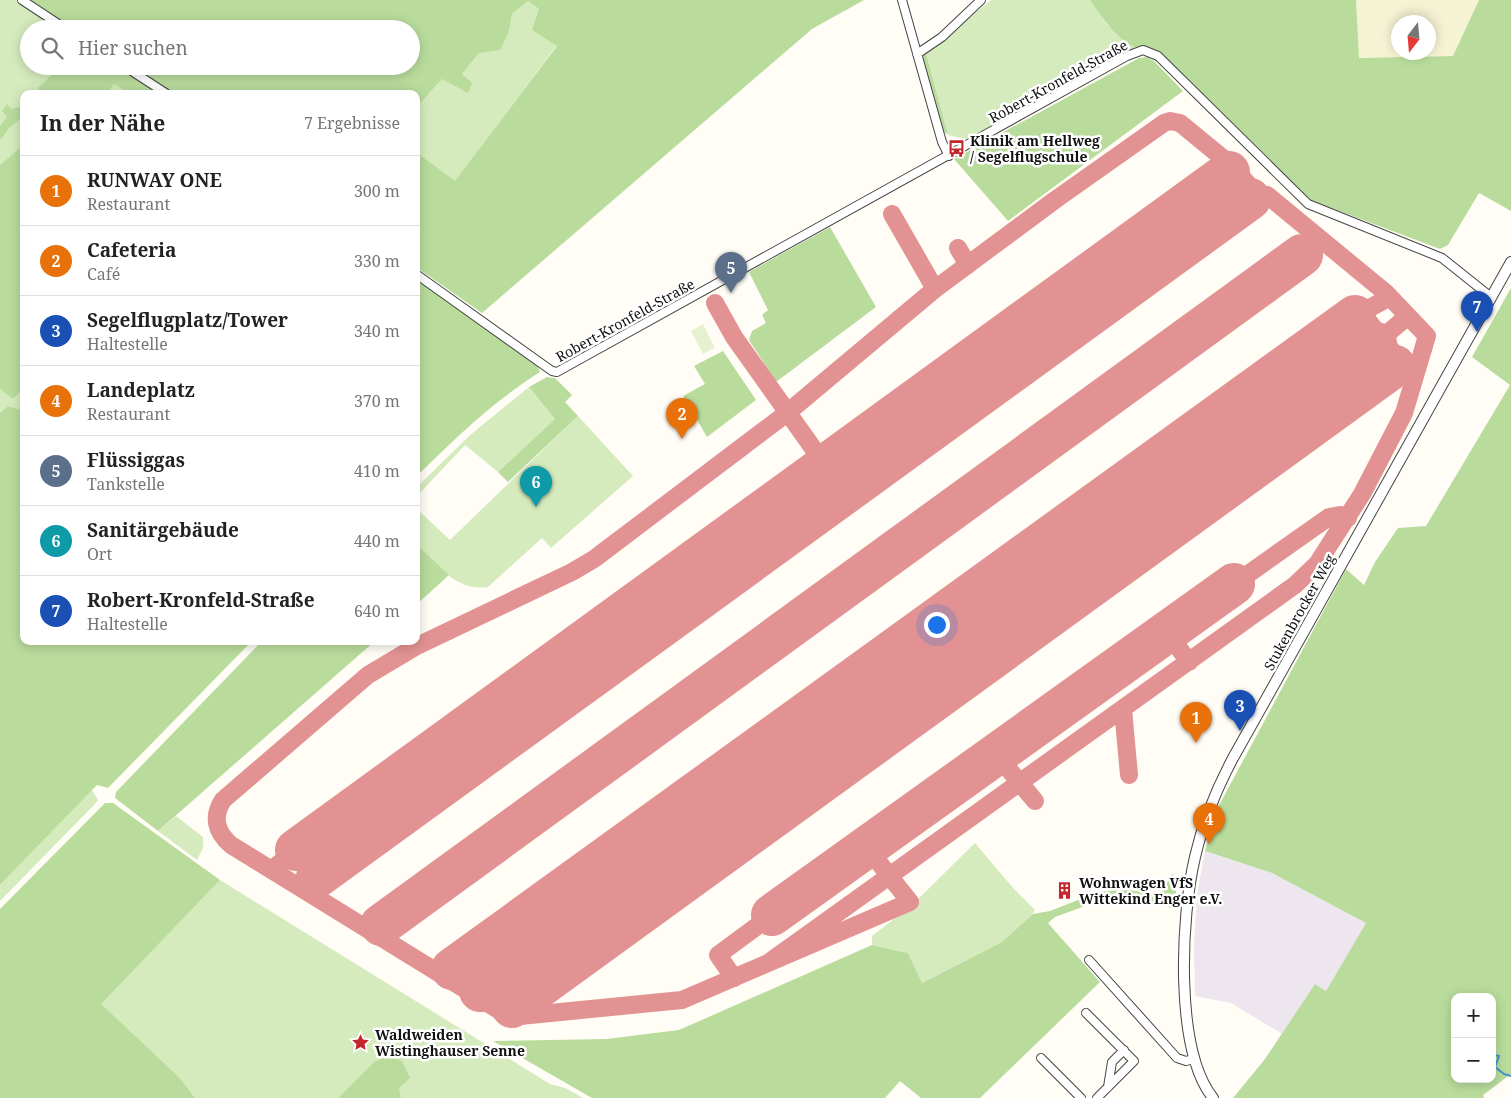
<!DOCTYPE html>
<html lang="de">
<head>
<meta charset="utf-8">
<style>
	body { margin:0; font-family:"Noto Serif",serif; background:#f2f2f2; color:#222 }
	.controls { position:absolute; right:15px; bottom:15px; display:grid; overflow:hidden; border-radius:10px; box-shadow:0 2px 12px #0003 }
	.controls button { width:45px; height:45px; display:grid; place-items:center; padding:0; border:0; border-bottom:1px solid #e0e0e0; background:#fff; color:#222; font:25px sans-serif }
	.compass { position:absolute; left:1391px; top:15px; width:45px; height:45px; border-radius:50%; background:#fff; box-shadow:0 2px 12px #0003; rotate:196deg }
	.you { position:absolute; left:936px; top:624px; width:18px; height:18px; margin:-12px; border:4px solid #fff; border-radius:50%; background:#1a73e8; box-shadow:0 0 0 8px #1a73e833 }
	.badge { display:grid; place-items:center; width:32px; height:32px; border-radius:50%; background:#c4262e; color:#fff; font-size:16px; font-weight:700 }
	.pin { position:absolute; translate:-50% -41px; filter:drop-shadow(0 1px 2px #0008) }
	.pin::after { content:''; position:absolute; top:26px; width:18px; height:15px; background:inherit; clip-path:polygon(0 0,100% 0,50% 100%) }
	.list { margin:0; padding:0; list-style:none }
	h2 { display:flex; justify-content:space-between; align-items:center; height:65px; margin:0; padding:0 20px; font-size:21px }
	h2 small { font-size:16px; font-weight:400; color:#767676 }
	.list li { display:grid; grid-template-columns:32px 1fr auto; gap:15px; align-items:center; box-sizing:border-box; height:70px; padding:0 20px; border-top:1px solid #e0e0e0 }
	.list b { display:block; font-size:19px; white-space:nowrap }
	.list p { margin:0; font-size:16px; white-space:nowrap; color:#767676 }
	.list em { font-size:16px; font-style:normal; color:#767676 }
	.icon { flex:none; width:28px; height:28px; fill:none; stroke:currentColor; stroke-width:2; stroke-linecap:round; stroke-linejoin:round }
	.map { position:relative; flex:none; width:1511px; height:1098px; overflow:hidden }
	.search { position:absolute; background:#fff; box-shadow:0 2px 12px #0003; left:20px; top:20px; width:400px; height:55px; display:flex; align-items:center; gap:12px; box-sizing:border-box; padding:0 18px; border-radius:28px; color:#767676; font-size:19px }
	.panel { position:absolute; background:#fff; box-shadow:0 2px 12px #0003; left:20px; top:90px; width:400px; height:555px; border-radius:10px }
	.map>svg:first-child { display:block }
</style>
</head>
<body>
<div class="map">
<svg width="1511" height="1098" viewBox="0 0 1511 1098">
	<rect width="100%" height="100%" fill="#fffdf5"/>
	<path fill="#eee6ef" d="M1205,851L1272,873L1366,923L1326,991L1315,984L1282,1034L1231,1003L1195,996L1194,945L1197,895Z"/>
	<path fill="#f6f3d4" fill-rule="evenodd" d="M1356,0H1479L1453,56L1358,58ZM1398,22H1428V52H1398Z"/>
	<path fill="#d5ebbd" d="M0,0H16L60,29H29V66H101L105,70L112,66L158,94H24V145L0,165Z
		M991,0H1090L1107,24L1136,48L978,136L966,139L948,135L926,53Z
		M528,1L539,9L557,45L455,182L416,152V108L442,79L462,74L479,53L509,31L512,14Z
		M529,387L555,419L498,472L465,445L416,497V488L469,436Z
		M0,389L13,399L21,393L24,396V411L8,406L0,413Z
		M578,416L633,476L551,548L542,538L488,587C456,592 437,564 416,544V508L450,540Z
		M92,790L98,800L95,804L0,901V885Z
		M176,816L203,837V848L197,860L158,831Z
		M975,843L1014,889L1035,910L1033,914L1002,942L922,983L908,953L872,945V936L912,905Z
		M220,880L550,1084L565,1088L583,1098H401L398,1088L374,1062L338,1098H195L180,1078L100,1004Z"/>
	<path fill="#b9dc9c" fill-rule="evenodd" d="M27,0H864L812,29L482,313L416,267V152L455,181L557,46L532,30L539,9L528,1L512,14L509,31L500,50L479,53L462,74L472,83L468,93L442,79L416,108V94H172L130,66H411V29H72Z
		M1090,0H1356L1359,58L1453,56L1479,0H1511V211L1479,193L1448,245L1440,249L1310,200L1160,52C1152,49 1144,50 1137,48C1120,43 1099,14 1090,0Z
		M926,53L948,135L942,130L922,57Z
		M1147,57L1154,61L1183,91L1008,221L954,159L1139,58Z
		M61,66H101L105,70L117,66L158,94H130L114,84L107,94H39L38,88Z
		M7,104L11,109L24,106V120L21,118L10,127L0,140V126L7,117L2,111Z
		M24,134V396L20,393L13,399L0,389V165L21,147Z
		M830,227L876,307L776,382L749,340L752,331L766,323L762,315L768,310L749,272Z
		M416,279L537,364L540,372C494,401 455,438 416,477Z
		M1511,288V1074L1483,1095L1484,1098H1233L1265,1059L1315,984L1326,991L1366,923L1272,873L1205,851L1216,811L1346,569L1364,585L1375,562L1398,528L1426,526L1510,385L1472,357ZM1455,997H1492V1079H1455Z
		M723,351L756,400L707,437L683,396L705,384L694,366Z
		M547,377L555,378L572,395L565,402L578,416L508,482L498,472L555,419L529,387Z
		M8,406L24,411V641H252L108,788L97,785L0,885V413Z
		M416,544L449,575L416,605Z
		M262,641H375L158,831L115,798L116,792Z
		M105,803H113L220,880L101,1004L180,1078L195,1098H0V909Z
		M1172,874L1176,877V909L1127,896L1110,897L1055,917L1048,923L1100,982L980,1098H921L900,1081L885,1098H592L493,1041L606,1039L679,1030L872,945L908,953L922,983L1002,942L1033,914L1050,911L1096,893L1123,888L1160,896Z
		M390,1055L402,1061L410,1078L399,1088L401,1098H338L374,1062Z"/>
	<path fill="#e6f2cf" d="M703,324L715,348L703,354L691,331Z"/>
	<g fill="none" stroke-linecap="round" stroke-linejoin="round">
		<path stroke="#3f96cf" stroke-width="2" d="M1492,1055L1499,1056L1495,1067L1504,1074L1511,1076"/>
		<path stroke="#e29292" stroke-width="18" d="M892,214L935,289
			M958,248L968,265
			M715,303L734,337L825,465
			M1362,313L1401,362L1417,369
			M1031,316L1051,343
			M1355,316L1390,297
			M1376,343L1408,316
			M1234,584L1329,517L1340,515L1348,518
			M1167,632L1189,662
			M494,706L515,733
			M1123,709L1129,775
			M996,754L1035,801
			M612,854L653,905
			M271,870L296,850
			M302,889L317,877
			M768,963L682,1000L510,1017L231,845C216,832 212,817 223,800L368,675L415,647L572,572L594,559L787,413L935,289L1055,200L1164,123L1170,121L1180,123L1230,164L1257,194L1267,195L1386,293L1427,336L1404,413L1362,494L1317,564L1295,585L768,963L910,902C896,884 881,866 868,848
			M734,978L718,955L772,915"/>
		<path stroke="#e29292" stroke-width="42" d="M296,850L1229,172
			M317,877L1250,199
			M772,915L1234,584
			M381,925L1302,255
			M452,969L1355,316
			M480,991L1376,343
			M512,1007L1395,366"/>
		<defs>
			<path id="minor" d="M22,0L66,29
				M902,0L942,142L949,156
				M917,54L942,37L981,0
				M124,66L167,94
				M416,274L552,371L557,372L1127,56L1143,50L1158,56L1308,204L1442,258L1491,297
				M1089,960L1177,1058L1186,1061L1194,1059
				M1086,1013L1134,1061L1097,1098
				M1041,1058L1081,1098
				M1108,1087L1112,1062L1124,1050"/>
			<path id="tertiary" d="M1213,1098C1174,1049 1181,916 1195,857C1203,822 1216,790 1233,758L1511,262"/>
		</defs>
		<use href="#minor" stroke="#444" stroke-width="10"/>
		<use href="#tertiary" stroke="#444" stroke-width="12"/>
		<use href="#minor" stroke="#fff" stroke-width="8"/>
		<use href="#tertiary" stroke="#fff" stroke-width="10"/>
	</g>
	<defs>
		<symbol id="bus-bare" viewBox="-9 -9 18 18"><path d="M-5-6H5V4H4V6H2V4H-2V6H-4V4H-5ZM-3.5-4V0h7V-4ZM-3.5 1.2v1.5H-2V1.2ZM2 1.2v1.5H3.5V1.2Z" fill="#c4262e" stroke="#fff" stroke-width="2.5" paint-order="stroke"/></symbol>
		<symbol id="building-bare" viewBox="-9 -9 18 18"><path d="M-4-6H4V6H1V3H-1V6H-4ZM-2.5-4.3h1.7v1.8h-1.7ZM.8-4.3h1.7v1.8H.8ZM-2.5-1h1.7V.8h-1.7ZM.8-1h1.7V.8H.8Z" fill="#c4262e" stroke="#fff" stroke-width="2.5" paint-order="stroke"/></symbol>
		<symbol id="sight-bare" viewBox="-9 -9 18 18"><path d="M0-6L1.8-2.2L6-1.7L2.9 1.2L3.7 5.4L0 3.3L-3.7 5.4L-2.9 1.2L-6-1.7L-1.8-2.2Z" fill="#c4262e" stroke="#fff" stroke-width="2.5" paint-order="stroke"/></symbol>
	</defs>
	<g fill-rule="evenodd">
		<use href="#bus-bare" x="944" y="136" width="25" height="25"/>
		<use href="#building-bare" x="1052" y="878" width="25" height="25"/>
		<use href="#sight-bare" x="348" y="1030" width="25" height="25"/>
	</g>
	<g text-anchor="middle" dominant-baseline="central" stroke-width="5" stroke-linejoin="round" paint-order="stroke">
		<g font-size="14" fill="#111" stroke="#fff">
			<text transform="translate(1058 81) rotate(-29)">Robert-Kronfeld-Straße</text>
			<text transform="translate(625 320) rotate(-29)">Robert-Kronfeld-Straße</text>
			<text transform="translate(1299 612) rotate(-61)">Stukenbrocker Weg</text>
		</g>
		<g font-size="14" font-weight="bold" fill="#111" stroke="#fff" text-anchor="start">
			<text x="970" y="140">Klinik am Hellweg<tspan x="970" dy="16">/ Segelflugschule</tspan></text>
			<text x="1079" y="882">Wohnwagen VfS<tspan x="1079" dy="16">Wittekind Enger e.V.</tspan></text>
			<text x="375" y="1034">Waldweiden<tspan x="375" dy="16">Wistinghauser Senne</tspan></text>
		</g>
	</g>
</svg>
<div class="controls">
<button>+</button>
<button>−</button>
</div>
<svg class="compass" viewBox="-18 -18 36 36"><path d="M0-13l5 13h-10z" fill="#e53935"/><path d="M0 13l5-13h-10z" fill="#767676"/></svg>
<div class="you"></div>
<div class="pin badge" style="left:1196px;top:743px;background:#e8710a">1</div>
<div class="pin badge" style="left:682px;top:439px;background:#e8710a">2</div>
<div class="pin badge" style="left:1240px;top:731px;background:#1a4fb4">3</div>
<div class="pin badge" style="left:1209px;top:844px;background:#e8710a">4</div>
<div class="pin badge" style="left:731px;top:293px;background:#5c6f8a">5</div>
<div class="pin badge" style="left:536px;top:507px;background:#0f9aa8">6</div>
<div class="pin badge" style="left:1477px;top:332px;background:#1a4fb4">7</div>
<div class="search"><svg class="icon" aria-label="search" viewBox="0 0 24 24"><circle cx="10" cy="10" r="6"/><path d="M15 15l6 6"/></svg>Hier suchen</div>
<section class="panel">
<h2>In der Nähe<small>7 Ergebnisse</small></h2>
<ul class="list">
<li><span class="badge" style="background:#e8710a">1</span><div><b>RUNWAY ONE</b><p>Restaurant</p></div><em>300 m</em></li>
<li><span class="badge" style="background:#e8710a">2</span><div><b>Cafeteria</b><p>Café</p></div><em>330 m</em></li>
<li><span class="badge" style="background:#1a4fb4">3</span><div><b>Segelflugplatz/Tower</b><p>Haltestelle</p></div><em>340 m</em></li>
<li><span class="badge" style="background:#e8710a">4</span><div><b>Landeplatz</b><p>Restaurant</p></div><em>370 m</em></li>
<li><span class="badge" style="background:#5c6f8a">5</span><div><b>Flüssiggas</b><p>Tankstelle</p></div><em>410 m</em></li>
<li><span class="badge" style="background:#0f9aa8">6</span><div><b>Sanitärgebäude</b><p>Ort</p></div><em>440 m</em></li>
<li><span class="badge" style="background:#1a4fb4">7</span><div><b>Robert-Kronfeld-Straße</b><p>Haltestelle</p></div><em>640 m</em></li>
</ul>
</section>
</div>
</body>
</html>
